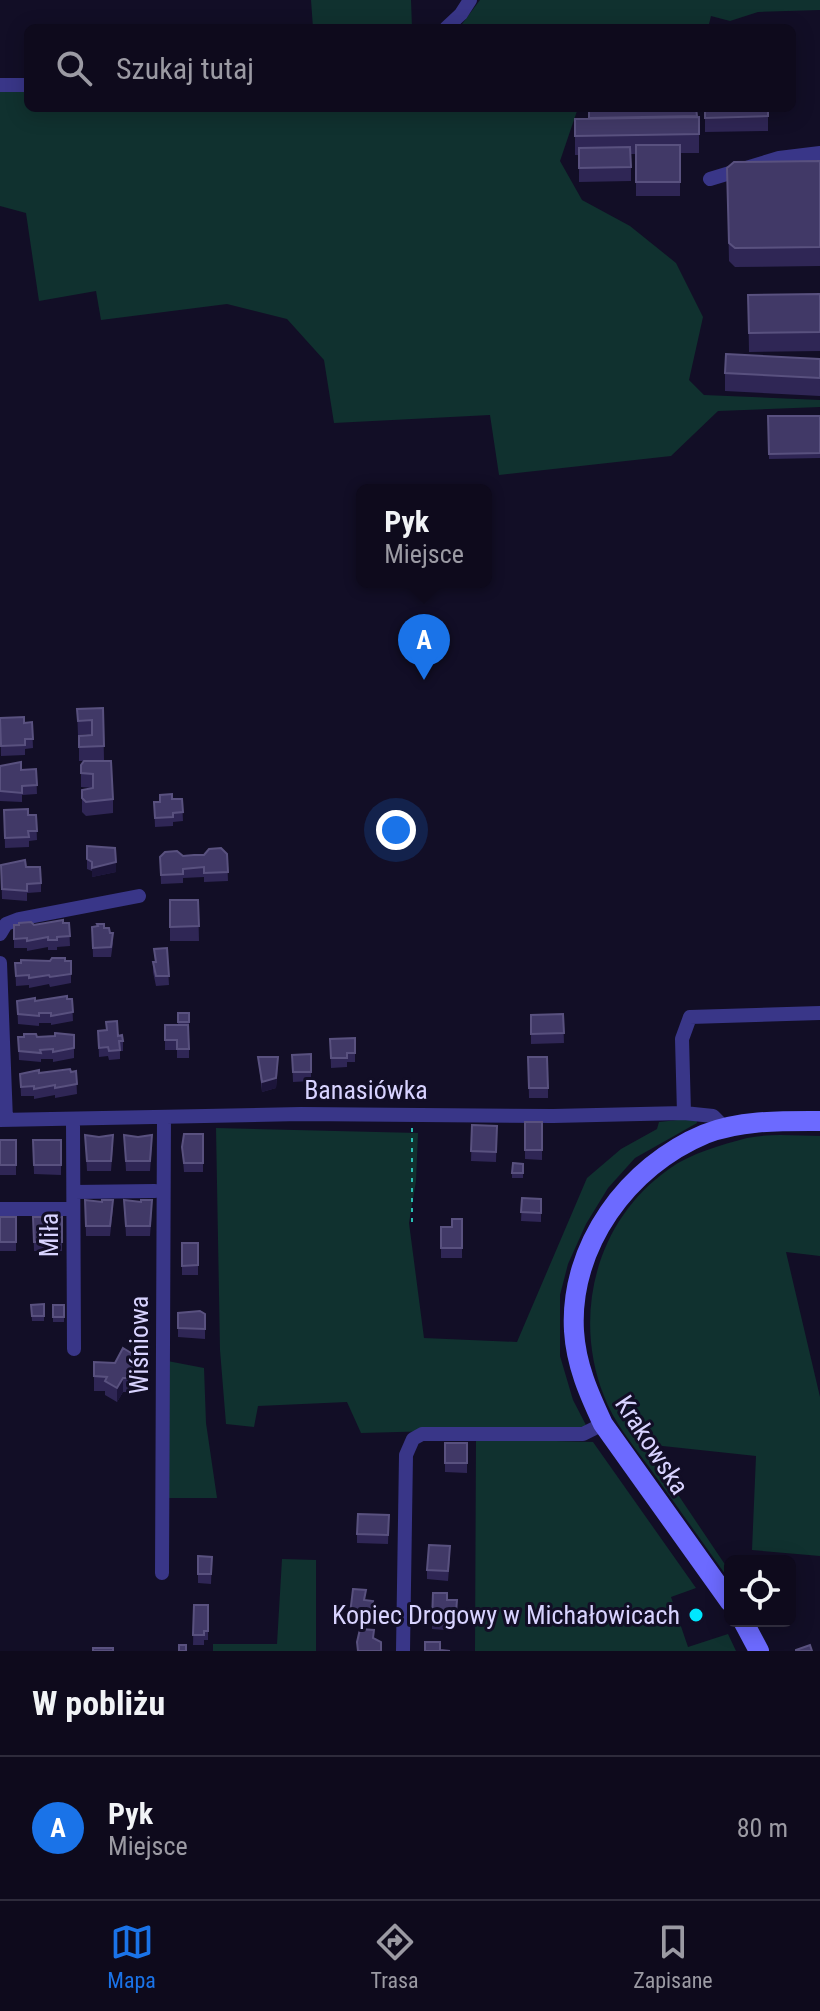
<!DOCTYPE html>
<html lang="pl">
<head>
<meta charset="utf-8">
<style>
	body { margin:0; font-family:"Roboto Condensed",sans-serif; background:#1c1829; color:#f1f3f6 }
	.controls { position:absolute; right:24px; bottom:24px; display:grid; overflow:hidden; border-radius:12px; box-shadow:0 4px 20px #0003 }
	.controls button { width:72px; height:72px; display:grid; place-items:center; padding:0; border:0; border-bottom:2px solid #2e2b3b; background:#0e0a1c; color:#f1f3f6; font:40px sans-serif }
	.you { position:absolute; left:396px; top:830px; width:28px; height:28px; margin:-20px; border:6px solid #fff; border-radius:50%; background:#1a73e8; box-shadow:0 0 0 12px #1a73e833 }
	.badge { display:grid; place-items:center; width:52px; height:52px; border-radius:50%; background:#1a73e8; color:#fff; font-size:26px; font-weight:700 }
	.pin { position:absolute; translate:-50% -66px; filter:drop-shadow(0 2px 4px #0008) }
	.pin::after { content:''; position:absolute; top:42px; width:28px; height:24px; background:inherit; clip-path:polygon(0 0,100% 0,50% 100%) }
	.popup { position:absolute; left:356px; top:484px; width:136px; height:104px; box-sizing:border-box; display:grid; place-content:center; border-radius:12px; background:#0e0a1c; filter:drop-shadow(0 2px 6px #0005); font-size:26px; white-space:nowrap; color:#9b9aa3 }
	.popup b { font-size:30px; color:#f1f3f6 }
	.popup::after { content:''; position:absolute; left:50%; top:100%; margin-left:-16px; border:16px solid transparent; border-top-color:#0e0a1c }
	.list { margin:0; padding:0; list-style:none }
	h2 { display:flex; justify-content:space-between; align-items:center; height:104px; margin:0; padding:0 32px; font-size:34px }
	h2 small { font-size:26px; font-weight:400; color:#9b9aa3 }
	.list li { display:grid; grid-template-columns:52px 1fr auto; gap:24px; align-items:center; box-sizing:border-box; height:144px; padding:0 32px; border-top:2px solid #2e2b3b }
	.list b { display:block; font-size:30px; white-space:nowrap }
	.list p { margin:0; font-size:26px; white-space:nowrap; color:#9b9aa3 }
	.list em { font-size:26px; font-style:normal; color:#9b9aa3 }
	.icon { flex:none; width:44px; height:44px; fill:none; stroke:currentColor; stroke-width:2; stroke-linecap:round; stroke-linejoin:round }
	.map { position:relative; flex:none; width:820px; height:1651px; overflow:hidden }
	.search { position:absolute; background:#0e0a1c; box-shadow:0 4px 20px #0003; left:24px; right:24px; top:24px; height:88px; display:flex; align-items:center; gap:20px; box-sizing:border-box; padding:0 28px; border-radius:12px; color:#9b9aa3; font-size:30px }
	.sheet { height:248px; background:#0e0a1c }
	nav { display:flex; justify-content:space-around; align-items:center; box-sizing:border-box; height:112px; border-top:2px solid #2e2b3b; background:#0e0a1c; font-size:22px; color:#9b9aa3 }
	nav a { display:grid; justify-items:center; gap:4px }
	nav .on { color:#1a73e8 }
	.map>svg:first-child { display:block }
</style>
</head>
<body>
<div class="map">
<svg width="820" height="1651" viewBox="0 0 820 1651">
	<rect width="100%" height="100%" fill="#120e26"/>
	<path fill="#10312f" d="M311,0H411L412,28H313Z
		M480,0H820V10L758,12L730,21L711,16L708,28H459Z
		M0,90L28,91V108H578L560,161L582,200L630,226L676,263L703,317L689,380L704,395L820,400V407L718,411L671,456L499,475L490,415L334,423L324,360L287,319L227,304L101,320L96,291L39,301L26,213L0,206Z
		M696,1118L697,1123L635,1158L608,1188L586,1224L568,1264L560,1295V1356L573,1400L587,1427L361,1433L347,1402L258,1406L254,1427L226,1424L220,1350L216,1128L418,1133L416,1181L409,1223L424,1338L517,1342L587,1178L621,1149L657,1129L659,1122Z
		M820,1136V1256L786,1252L820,1397V1556L752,1550L756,1456L644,1444L728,1569L730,1581C703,1543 676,1505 649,1467C633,1445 613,1421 604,1396C572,1315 596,1220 669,1169C691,1153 721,1145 747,1138C770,1133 797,1136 820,1136Z
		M157,1359L204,1368L206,1423L217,1498H157Z
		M476,1439L593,1442L696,1588L671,1597L688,1647L728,1634L736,1651H475Z
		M282,1559L316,1560V1651H213V1644H277Z"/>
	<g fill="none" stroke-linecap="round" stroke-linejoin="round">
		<path stroke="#28beb3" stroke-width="2" stroke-dasharray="4 6" stroke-linecap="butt" d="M412,1128V1228"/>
		<path stroke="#393688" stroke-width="14" d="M446,28L461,14L470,0
			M0,85H28
			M710,179L779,158L820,153
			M0,934L6,924L19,919L139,896
			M0,963L6,1120
			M684,1113L682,1039L690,1017L820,1013
			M0,1120L301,1114L553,1116L684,1113L713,1116L725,1128
			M73,1121L74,1349
			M74,1192L155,1191
			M0,1209H73
			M162,1573L164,1117
			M403,1651L406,1455L413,1439L422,1434H583L603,1424"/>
		<path stroke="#6c6aff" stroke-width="20" d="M730,1602L603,1424C589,1394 576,1365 574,1331C569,1246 628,1166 705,1134C741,1120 782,1121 820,1121
			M743,1621L759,1651"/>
	</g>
	<path fill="#2f2655" d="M705,108H768V131L705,132Z
		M699,117V153H680V196H636V154H631V181L579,182V155H575V119Z
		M820,161V266L735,267L729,261L727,168Z
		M820,294V351L749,352L748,295Z
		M820,359V396L725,391V373Z
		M768,416H820V458L769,459Z
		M103,708L104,760L94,761L113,799V813L86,816L82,812V790L93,788L81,787V765L83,761H79V736L92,734L78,735L77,709Z
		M0,718L24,723L32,722L33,748L25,749V755L1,756Z
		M0,766L21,770L36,769L37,794L22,795V802L0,801Z
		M172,799H182L183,821L173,822V826L155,827L154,802Z
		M4,810L28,815H36L37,840L29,841V847L5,848Z
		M227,854L228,881L204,882V877L183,878V883L161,884L160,857Z
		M87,859L116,872L92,877V871L87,869Z
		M1,865L26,867L41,883V892L27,893V901L2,899Z
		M170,900H198L199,941H170Z
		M69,923L70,946L57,947V950H48V947L27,951V948H14V925Z
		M92,927L104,928L110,933L113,943L111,957H93Z
		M167,948L169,985L156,986L153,972V962H155L154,949Z
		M71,961V983L50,987L49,984L29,988V985L16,986L15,963Z
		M72,999L73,1021L51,1025V1023H39V1026L18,1024L17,1001Z
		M178,1013H189V1058H177V1050H165V1025H178Z
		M563,1014L564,1043L531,1044V1015Z
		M106,1022L123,1041V1051H120V1059L109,1060L108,1056L99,1057L98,1031L106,1030Z
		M74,1035V1058L53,1062V1059H41V1062L19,1060L18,1037Z
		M355,1038V1062H347V1067L331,1068L330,1039Z
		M292,1055L311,1072V1081L293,1082Z
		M258,1057L278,1066L276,1088L262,1092Z
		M528,1057L548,1088V1098H529Z
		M76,1071L77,1094L55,1098V1095L34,1099V1096H21L20,1074Z
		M525,1122H542V1160L525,1159Z
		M472,1125L497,1126L496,1162L471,1161Z
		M203,1134V1172H184L182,1147Z
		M85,1135L113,1144L111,1171H87Z
		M124,1135L152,1144L150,1171H126Z
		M0,1140H16V1175H0Z
		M33,1140H61V1175L34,1174Z
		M523,1164V1178H512V1173Z
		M522,1198L541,1199V1222L521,1221Z
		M85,1200L113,1209L110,1236H86Z
		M124,1200L152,1209L150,1236H126Z
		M0,1217H16V1251H0Z
		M33,1217H62V1251H34Z
		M462,1219V1258H441V1227H452Z
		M182,1243H198V1275H182Z
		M31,1305L44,1316V1321H32Z
		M53,1305H64V1322H53Z
		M178,1313L205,1314V1339L178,1337Z
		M94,1362L140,1364V1392H123L117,1402L105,1395V1391H94Z
		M445,1443H467V1473L445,1472Z
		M389,1515L388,1544L357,1543V1534Z
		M198,1556L212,1557L211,1584L198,1583Z
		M450,1556L448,1581L427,1579V1570Z
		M433,1593L447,1600H457L456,1622H447L446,1630L432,1629Z
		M365,1600L373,1611L370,1626L350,1623V1614Z
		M194,1605H208V1640H204V1645H193Z"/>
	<path fill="#1c153a" d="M116,862V872L92,877V868Z
		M278,1057L276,1088L262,1092V1082Z
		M123,1378V1392L117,1402V1388Z"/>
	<path fill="#413967" stroke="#59517f" stroke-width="2" d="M589,108H696L697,116L589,118Z
		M705,108H768V116L705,118Z
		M699,117V134L575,136V119Z
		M636,145H680V182H636Z
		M630,147L631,167L579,168V148Z
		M820,161V247L735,248L729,243L727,168L734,162Z
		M820,294V332L749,333L748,295Z
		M726,354L820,359V378L725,373Z
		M768,416H820V453L769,454Z
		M103,708L104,746L79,747V736L92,735V720L78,721L77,709Z
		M24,717V723L32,722L33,739H25V745L1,746L0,718Z
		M84,761H111L113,799L86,802L82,798V790L93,788V774L81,773V765Z
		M21,762V770L36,769L37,785L22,786V793L0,791V766Z
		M172,794V799H182L183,812L173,813V817L155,818L154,802H160V795Z
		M28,809V815H36L37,831H28L29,837L5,838L4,810Z
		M87,846L115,848L116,862L92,868V862L87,859Z
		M221,848L227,854L228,872L204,873V867L183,869V874L161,875L160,857L165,852L177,851L183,856L194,855H204L209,849Z
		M25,860L26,867H40L41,883L27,884V891L2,889L1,865Z
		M170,900H198L199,926L170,927Z
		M63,920V923H69L70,936L57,937V940H48V937L27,941V938L14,939V925H19V923L31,922L34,925Z
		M97,924H104V928H109L110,933H113L111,947L93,948L92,927L98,926Z
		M167,948L169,976H156L153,962H156L154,949Z
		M52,958H65V961H71V974L50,977L49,975L29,978V975L16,976L15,963H21V960L50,961Z
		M67,996V999H72L73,1012L51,1016V1013H39V1016L18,1014L17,1001L35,998V1001Z
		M178,1013H189V1022H178Z
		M563,1014L564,1033L531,1034V1015Z
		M117,1021L118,1036L122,1035L123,1041H119L120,1050L109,1051L108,1047L99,1048L98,1031L107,1030L106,1022Z
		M165,1025H188L189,1049H177V1040H165Z
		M55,1033L74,1035V1048L53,1052V1049L40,1050L41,1053L19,1051L18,1037H24V1034H36L37,1037L55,1036Z
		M355,1038V1053H347V1058H331L330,1039Z
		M311,1054V1072H293L292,1055Z
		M258,1057H278L276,1078L262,1082Z
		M528,1057H547L548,1088H529Z
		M70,1069L71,1072L76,1071L77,1084L55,1088V1085L34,1089V1086L21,1087L20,1074L39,1070V1073Z
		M525,1122H542V1150H525Z
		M472,1125L497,1126L496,1152L471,1151Z
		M184,1134H203V1163H184L182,1147Z
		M85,1135L99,1137L113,1135L111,1161H87Z
		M124,1135L138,1137L152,1135L150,1161H126Z
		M0,1140H16V1165H0Z
		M33,1140H61V1165H34Z
		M513,1163L523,1164V1173H512Z
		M522,1198L541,1199V1213L521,1212Z
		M85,1200L102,1202V1200H113L110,1226H86Z
		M124,1200L141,1202V1200H152L150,1226H126Z
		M0,1217H16V1242H0Z
		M33,1217H62V1242H34Z
		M452,1219H462V1248H441V1227H452Z
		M182,1243H198V1265L182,1266Z
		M44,1304V1316H32L31,1305Z
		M53,1305H64V1317H53Z
		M200,1311L205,1314V1329L178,1328V1313Z
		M123,1348L136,1356L131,1364H140V1378H123L117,1388L105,1381L107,1377L94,1376V1362L115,1363Z
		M445,1443H467V1463H445Z
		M358,1514L389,1515L388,1535L357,1534Z
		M429,1545L450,1546L448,1571L427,1570Z
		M198,1556L212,1557L211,1574H198Z
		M353,1589L366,1590L364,1600L373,1601L370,1616L350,1614Z
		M433,1593H447V1600H457L456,1613L447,1612L446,1620H432Z
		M194,1605H208V1631H204V1635H193Z
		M360,1629L374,1630L373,1638L381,1642V1651H358L357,1642Z
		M425,1642H440V1650L450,1651H425Z
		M179,1645H186V1651H179Z
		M810,1645L812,1651H796V1650Z
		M93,1648H113V1651H93Z"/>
	<circle fill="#00e7fe" stroke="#120e26" stroke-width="3" cx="696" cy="1615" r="8"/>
	<g text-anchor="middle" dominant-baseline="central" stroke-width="6" stroke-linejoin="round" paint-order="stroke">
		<g font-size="26" fill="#d8d3ff" stroke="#120e26">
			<text x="366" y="1090">Banasiówka</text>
			<text transform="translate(49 1235) rotate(-90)">Miła</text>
			<text transform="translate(139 1345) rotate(-90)">Wiśniowa</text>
			<text transform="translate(652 1445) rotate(57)">Krakowska</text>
		</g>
		<g font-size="26" fill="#d8d3ff" stroke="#120e26" text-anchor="end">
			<text x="680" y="1615">Kopiec Drogowy w Michałowicach</text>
		</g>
	</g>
</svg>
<div class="controls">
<button><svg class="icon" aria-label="locate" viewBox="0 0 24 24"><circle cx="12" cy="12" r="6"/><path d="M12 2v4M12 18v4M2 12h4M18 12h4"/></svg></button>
</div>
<div class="you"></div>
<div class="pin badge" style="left:424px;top:680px">A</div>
<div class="popup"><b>Pyk</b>Miejsce</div>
<div class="search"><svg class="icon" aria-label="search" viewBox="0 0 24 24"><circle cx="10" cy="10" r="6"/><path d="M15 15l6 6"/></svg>Szukaj tutaj</div>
</div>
<section class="sheet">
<h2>W pobliżu<small></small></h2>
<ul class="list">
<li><span class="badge">A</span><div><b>Pyk</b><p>Miejsce</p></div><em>80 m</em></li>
</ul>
</section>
<nav>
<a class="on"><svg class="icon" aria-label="map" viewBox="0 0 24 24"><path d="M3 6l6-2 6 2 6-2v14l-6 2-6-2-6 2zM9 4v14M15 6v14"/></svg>Mapa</a>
<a><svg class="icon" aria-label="directions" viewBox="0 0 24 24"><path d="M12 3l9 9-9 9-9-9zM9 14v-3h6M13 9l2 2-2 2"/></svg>Trasa</a>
<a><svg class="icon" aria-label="saved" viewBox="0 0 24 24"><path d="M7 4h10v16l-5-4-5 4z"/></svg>Zapisane</a>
</nav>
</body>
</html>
